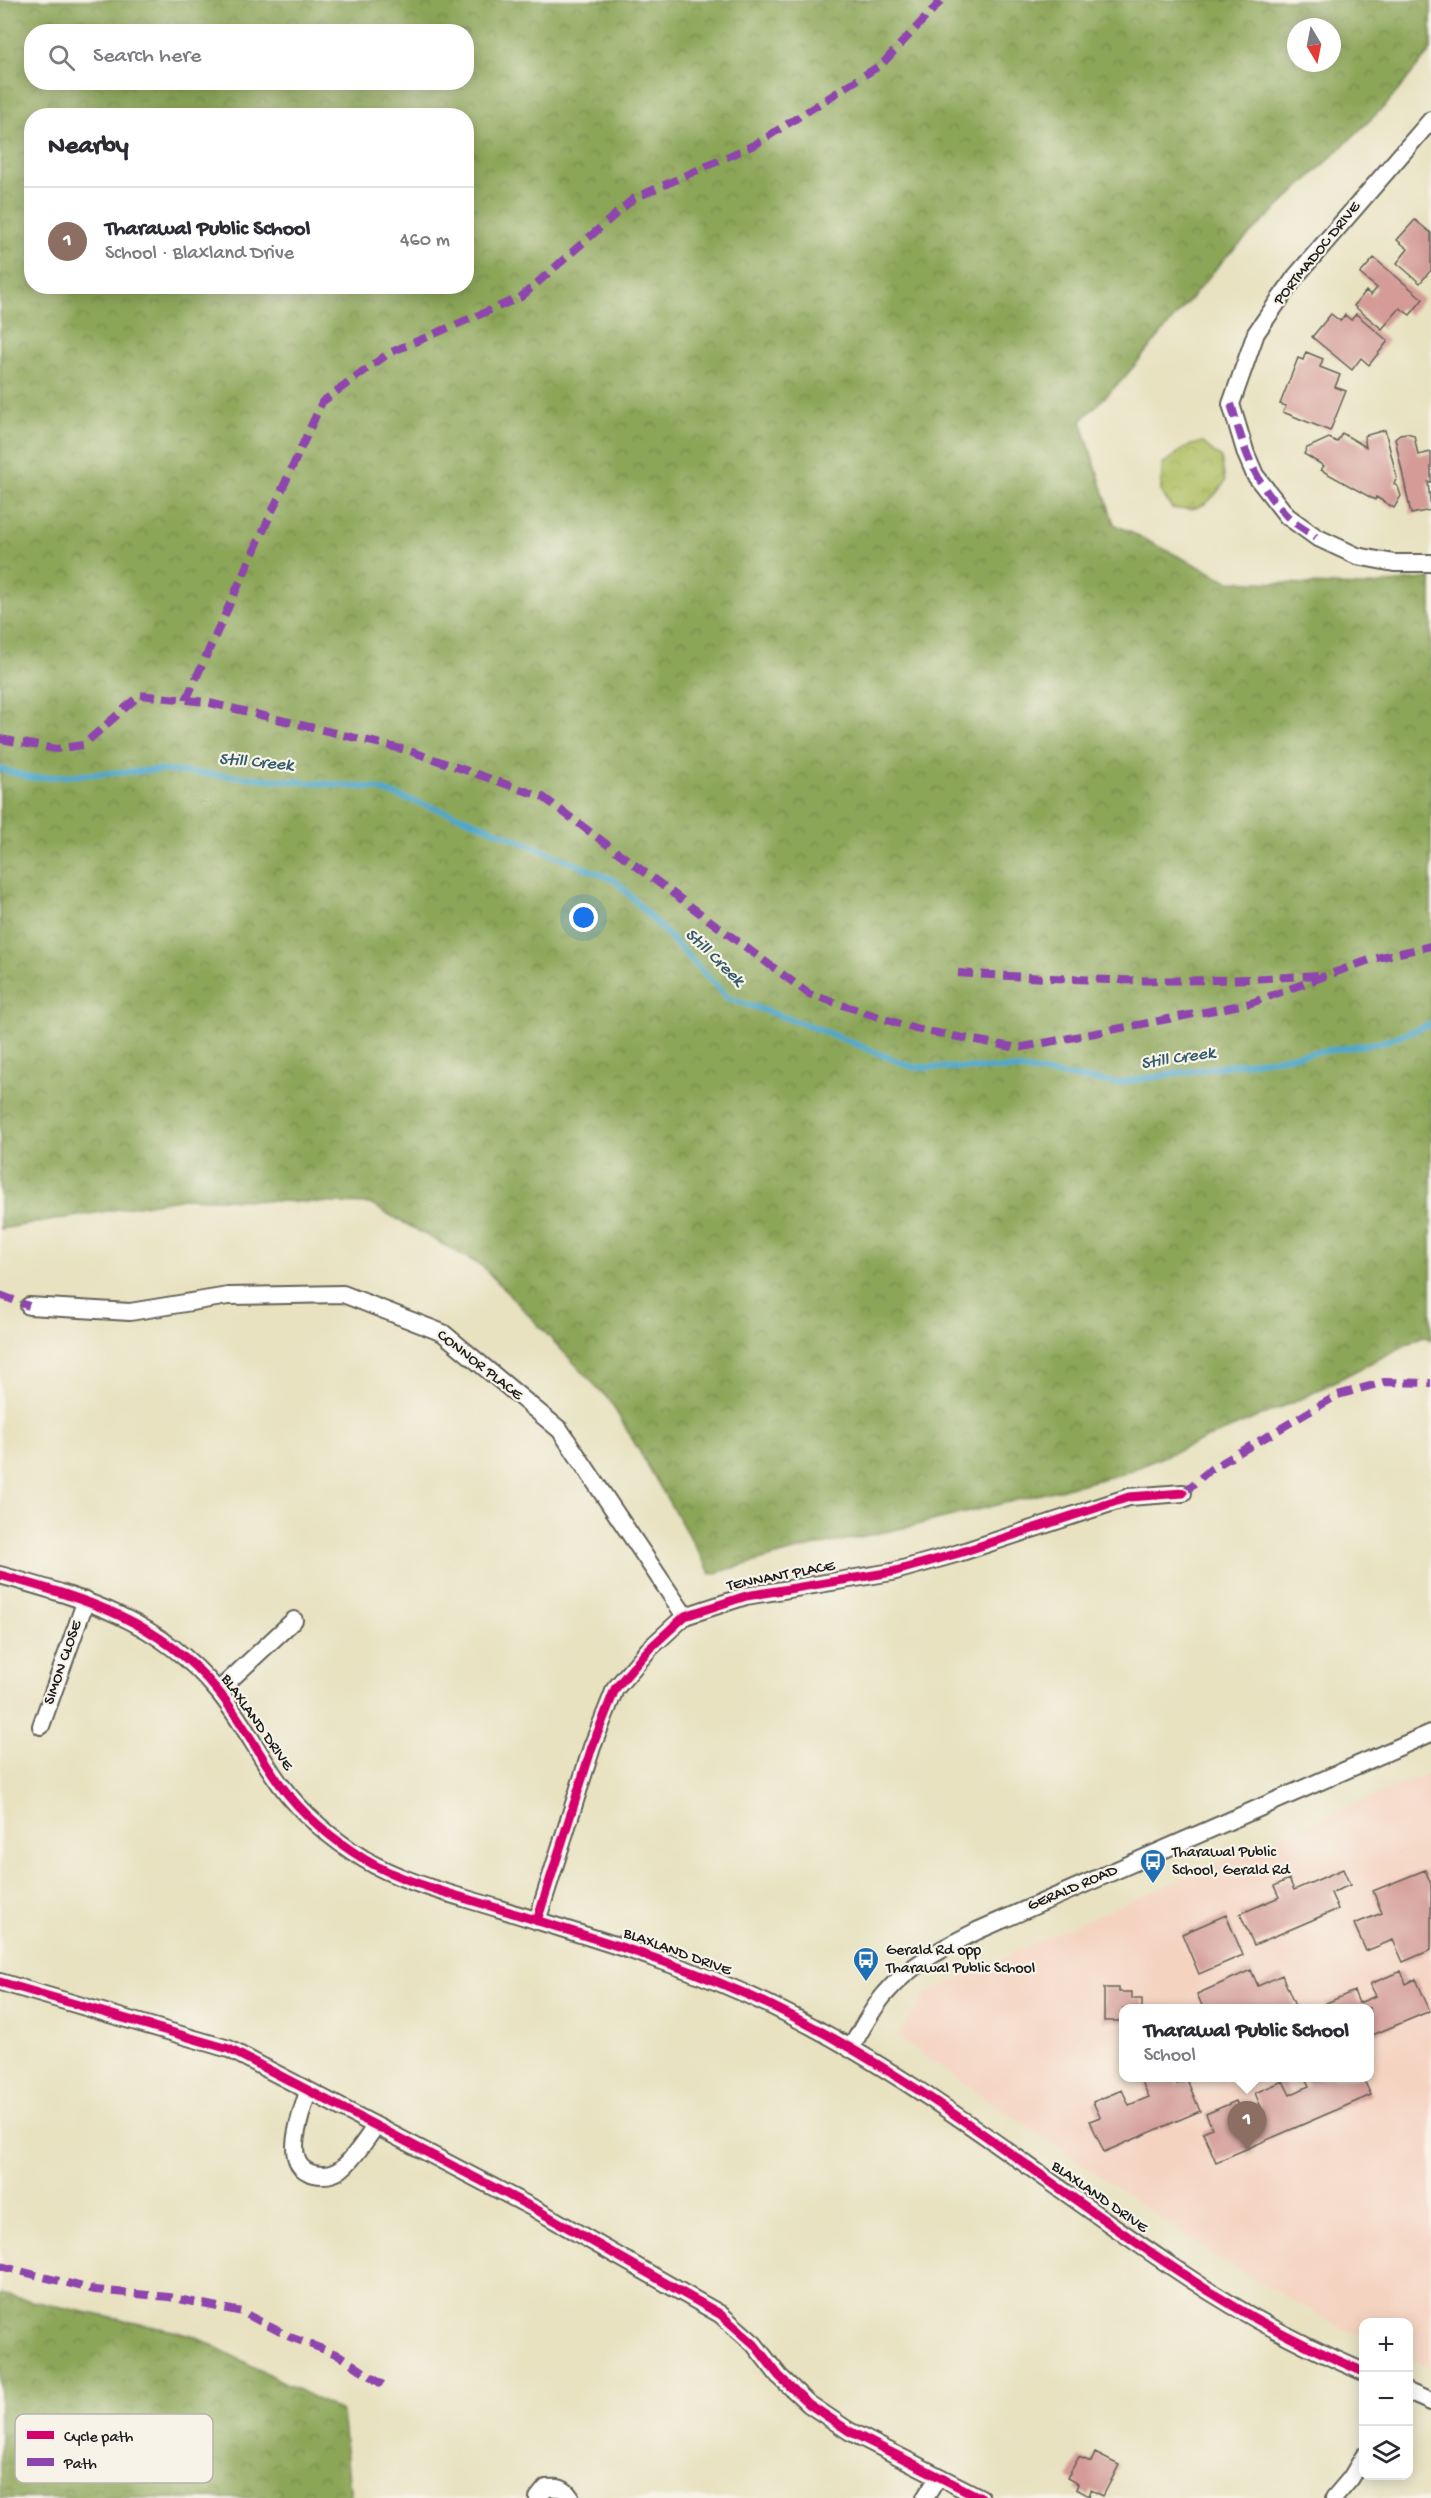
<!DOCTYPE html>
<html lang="en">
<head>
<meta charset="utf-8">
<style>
	body { margin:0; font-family:"Gochi Hand",sans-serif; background:#f2f2f3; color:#2b2b33 }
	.controls { position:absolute; right:18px; bottom:18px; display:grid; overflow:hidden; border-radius:12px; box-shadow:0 3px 15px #0003 }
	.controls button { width:54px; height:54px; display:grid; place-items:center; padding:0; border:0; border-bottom:2px solid #e1e1e2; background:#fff; color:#2b2b33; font:30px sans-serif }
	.compass { position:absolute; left:1287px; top:18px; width:54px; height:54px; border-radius:50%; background:#fff; box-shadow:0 3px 15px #0003; rotate:170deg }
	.you { position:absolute; left:584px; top:918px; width:21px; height:21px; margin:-15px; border:4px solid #fff; border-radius:50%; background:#1a73e8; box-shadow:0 0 0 9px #1a73e833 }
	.badge { display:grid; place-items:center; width:39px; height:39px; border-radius:50%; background:#0b8043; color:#fff; font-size:20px; font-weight:700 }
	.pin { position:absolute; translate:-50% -50px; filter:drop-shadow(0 2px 3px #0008) }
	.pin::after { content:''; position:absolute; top:32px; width:21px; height:18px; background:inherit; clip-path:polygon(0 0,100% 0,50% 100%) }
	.popup { position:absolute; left:1119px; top:2004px; width:255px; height:78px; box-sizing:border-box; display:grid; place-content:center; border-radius:12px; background:#fff; filter:drop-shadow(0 2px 4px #0005); font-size:20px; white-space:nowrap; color:#7c7c81 }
	.popup b { font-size:22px; color:#2b2b33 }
	.popup::after { content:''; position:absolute; left:50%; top:100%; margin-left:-12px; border:12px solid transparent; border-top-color:#fff }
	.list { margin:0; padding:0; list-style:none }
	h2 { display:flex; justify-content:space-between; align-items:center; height:78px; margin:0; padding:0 24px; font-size:26px }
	h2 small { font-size:20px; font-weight:400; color:#7c7c81 }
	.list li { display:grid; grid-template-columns:39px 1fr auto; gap:18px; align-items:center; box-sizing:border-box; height:108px; padding:0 24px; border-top:2px solid #e1e1e2 }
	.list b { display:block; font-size:22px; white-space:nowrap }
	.list p { margin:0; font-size:20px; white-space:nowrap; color:#7c7c81 }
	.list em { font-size:20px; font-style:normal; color:#7c7c81 }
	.icon { flex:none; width:33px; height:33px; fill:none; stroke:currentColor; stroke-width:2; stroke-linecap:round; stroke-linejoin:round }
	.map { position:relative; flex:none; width:1431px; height:2498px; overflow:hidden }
	.search { position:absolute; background:#fff; box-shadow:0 3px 15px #0003; left:24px; top:24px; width:450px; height:66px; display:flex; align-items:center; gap:15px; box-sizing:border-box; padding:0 21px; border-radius:24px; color:#7c7c81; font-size:22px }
	.panel { position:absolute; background:#fff; box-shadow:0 3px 15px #0003; left:24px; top:108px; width:450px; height:186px; border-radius:24px }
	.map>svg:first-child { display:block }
</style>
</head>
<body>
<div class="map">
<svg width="1431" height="2498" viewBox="0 0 1431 2498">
	<defs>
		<pattern id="forest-crowns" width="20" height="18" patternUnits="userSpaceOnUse" patternTransform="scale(1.5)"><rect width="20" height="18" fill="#8ca659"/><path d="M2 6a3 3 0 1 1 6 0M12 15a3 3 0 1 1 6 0" fill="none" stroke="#728649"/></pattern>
		<pattern id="park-crowns" width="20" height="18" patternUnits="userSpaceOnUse" patternTransform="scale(1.5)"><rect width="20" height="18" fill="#b0c063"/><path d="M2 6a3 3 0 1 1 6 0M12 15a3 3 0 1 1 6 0" fill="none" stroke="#97a455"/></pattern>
	</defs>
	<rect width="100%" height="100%" fill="#f7f3e8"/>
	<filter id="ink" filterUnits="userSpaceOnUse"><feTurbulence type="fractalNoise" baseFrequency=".0167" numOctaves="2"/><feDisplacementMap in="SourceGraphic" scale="12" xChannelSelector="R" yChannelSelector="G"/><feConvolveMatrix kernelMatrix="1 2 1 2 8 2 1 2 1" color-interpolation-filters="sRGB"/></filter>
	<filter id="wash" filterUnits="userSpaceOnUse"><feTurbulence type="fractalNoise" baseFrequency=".008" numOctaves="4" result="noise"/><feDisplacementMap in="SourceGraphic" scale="24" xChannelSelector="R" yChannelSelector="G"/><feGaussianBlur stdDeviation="1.35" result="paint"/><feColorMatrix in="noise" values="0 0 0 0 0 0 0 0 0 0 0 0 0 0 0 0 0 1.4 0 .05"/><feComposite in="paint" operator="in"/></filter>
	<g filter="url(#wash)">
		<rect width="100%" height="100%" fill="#e8e2c1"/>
		<path fill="#f5d3c1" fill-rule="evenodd" d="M1431,1772V2368L1409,2358L1408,2322H1364L1363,2337L1338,2326L1228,2264L897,2037L927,1993L1063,1930ZM1124,2008H1370V2078H1124Z"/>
		<path fill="url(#forest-crowns)" stroke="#54613a" stroke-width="1.5" fill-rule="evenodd" d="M0,0H1431V50L1387,104L1225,258L1124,378L1081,421L1114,524L1228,581L1363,586L1431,578V1340L1423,1336L1301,1399L1122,1474L908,1527L798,1550L711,1574L610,1401L482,1266L370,1204L184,1198L0,1229ZM1296,27H1332V63H1296ZM32,32H466V82H32ZM32,116H466V286H32Z
			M0,2294L192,2335L342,2412L351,2498H0Z"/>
		<path fill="url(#park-crowns)" stroke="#666e40" stroke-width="1.5" d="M1202,442L1221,458L1225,482C1210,503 1199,513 1172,508L1161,492L1162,465L1186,447Z"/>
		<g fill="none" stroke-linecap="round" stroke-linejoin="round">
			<path stroke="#4fa8cc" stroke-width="6" d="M0,769L32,778L158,770L374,788L465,818L616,881L728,998L816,1028L912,1067L1018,1069L1115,1083L1383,1042L1431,1024"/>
		</g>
		<g id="blocks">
			<path fill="#d49b97" d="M1415,220L1431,233V270L1420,283L1397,263L1408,249L1397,240Z
				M1374,258L1423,299L1410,315L1400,308L1382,329L1354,306L1366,291L1371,295L1377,288L1360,274Z
				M1331,314L1340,321L1345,315L1351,320L1356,314L1388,341L1369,365L1361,358L1352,370L1312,337Z
				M1306,352L1323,359L1320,367L1340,375L1335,387L1346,391L1330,431L1283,412L1286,406L1280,404L1298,358L1303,360Z
				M1385,430L1397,478L1394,484L1398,487L1401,496L1394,508L1376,497L1375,500L1321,470L1324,466L1304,454L1307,448L1329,438L1337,442L1342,433L1366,447L1364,436Z
				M1407,433L1414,435L1418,455L1431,452V482H1428L1431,510L1411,514L1395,438L1400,434Z
				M1343,1869L1350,1885L1331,1893L1338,1909L1254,1945L1240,1914L1279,1897L1274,1886L1289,1879L1294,1890Z
				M1425,1870L1431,1884V1950L1403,1962L1393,1940L1366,1951L1354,1924L1382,1913L1373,1891Z
				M1226,1915L1243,1955L1199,1974L1182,1934Z
				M1251,1970L1258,1986L1282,1975L1295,2006L1289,2008H1203L1197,1994Z
				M1401,1971L1406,1984L1416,1979L1430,2011L1370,2036V2008H1326L1324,2004L1354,1991L1359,2003L1376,1996L1370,1984Z
				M1104,1988H1119V1992H1132V1999H1142V2008H1124V2021H1104Z
				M1152,2078H1174L1177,2084L1187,2080L1200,2111L1104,2152L1090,2121L1100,2117L1093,2102L1122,2090L1129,2105L1149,2097L1142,2082Z
				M1305,2078H1363L1371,2095L1216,2162L1203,2132L1212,2128L1206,2114L1236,2101L1242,2115L1261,2107L1255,2093L1283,2081L1290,2095L1309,2086Z
				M1095,2453L1119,2465L1103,2496L1091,2490L1089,2496L1076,2489L1078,2484L1067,2478L1079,2457L1091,2462Z"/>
		</g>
	</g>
	<g filter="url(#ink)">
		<use href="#blocks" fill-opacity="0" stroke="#636156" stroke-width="1.5"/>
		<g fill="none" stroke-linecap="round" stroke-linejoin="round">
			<defs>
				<path id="minor" d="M1431,120L1296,276L1256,333L1231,404L1246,454L1255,475L1287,516L1316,537L1357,556L1394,563H1431
					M29,1306L130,1312L228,1296L343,1294L443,1333L560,1430L685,1616
					M0,1575C85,1599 158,1619 217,1690C241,1718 258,1754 280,1784C301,1813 333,1840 364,1859C403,1883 456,1895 500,1909C592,1938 686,1964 774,2007C922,2079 1049,2186 1186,2276C1242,2314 1302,2345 1364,2372
					M218,1691L294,1620
					M41,1726L86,1600
					M537,1921L592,1747L615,1689L649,1649L685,1616L746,1596L892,1572L959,1553L1129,1497L1183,1493
					M0,1982L229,2049L537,2210L720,2314L754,2344L779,2376L809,2404L849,2431L981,2498
					M850,2049C861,2031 871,2010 885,1994C910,1964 945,1947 979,1930L1431,1733
					M308,2091C302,2114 279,2166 314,2174C323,2176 333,2175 341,2169C355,2158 365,2140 376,2126
					M1408,2392L1431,2402
					M538,2498L546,2488C558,2487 564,2487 571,2498
					M925,2498L938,2477
					M1334,2498L1351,2478L1364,2456"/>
			</defs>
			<use href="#minor" stroke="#636156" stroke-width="20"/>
			<use href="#minor" stroke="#fff" stroke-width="16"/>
			<path stroke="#8e44ad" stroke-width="8" stroke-dasharray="15 8" stroke-linecap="butt" d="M1231,404C1244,448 1253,481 1286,515C1294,524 1306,530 1316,537
				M186,700L322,402L389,353L521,297L633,199L756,144L882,64L942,0
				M0,739L56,749L83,745L140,695L206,702L410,751L543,797L809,994L915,1029L1018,1048L1251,1003L1372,959L1431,946
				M958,973C1079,981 1196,984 1318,975
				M0,1295L29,1306
				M1183,1493L1211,1469L1338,1395L1384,1382L1431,1383
				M0,2266L95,2290L169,2297L242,2312L290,2337L339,2355L386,2387"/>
			<defs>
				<path id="cycleway" d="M0,1575C85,1599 158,1619 217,1690C241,1718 258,1754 280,1784C301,1813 333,1840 364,1859C403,1883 456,1895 500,1909C592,1938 686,1964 774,2007C922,2079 1049,2186 1186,2276C1242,2314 1302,2345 1364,2372
					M537,1921L592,1747L615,1689L649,1649L685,1616L746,1596L892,1572L959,1553L1129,1497L1183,1493
					M0,1982L229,2049L537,2210L720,2314L754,2344L779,2376L809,2404L849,2431L981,2498"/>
			</defs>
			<use href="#cycleway" stroke="#f7f3e8" stroke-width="13"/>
			<use href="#cycleway" stroke="#d6006c" stroke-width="9"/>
		</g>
	</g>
	<defs>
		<symbol id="bus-pin" viewBox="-11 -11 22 30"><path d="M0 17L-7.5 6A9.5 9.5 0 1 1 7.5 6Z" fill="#1f6fb2" stroke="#f7f3e8"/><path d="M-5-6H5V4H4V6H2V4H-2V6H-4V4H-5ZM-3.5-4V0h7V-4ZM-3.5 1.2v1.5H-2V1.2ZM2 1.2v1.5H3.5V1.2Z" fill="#fff"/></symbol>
	</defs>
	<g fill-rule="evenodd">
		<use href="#bus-pin" x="1138" y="1847" width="30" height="40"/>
		<use href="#bus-pin" x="851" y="1945" width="30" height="40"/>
	</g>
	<g text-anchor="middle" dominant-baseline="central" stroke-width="4.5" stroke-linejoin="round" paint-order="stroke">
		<g font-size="16" fill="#1c1c1c" stroke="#f7f3e8">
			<text transform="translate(1318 254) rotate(-51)">PORTMADOC DRIVE</text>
			<text transform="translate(479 1366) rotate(38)">CONNOR PLACE</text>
			<text transform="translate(781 1577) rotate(-11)">TENNANT PLACE</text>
			<text transform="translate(64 1663) rotate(-71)">SIMON CLOSE</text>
			<text transform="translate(256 1723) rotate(55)">BLAXLAND DRIVE</text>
			<text transform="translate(1073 1889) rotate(-23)">GERALD ROAD</text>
			<text transform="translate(677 1953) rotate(20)">BLAXLAND DRIVE</text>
			<text transform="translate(1099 2198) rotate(35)">BLAXLAND DRIVE</text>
		</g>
		<g font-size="16" fill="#1c1c1c" stroke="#f7f3e8" text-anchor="start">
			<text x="1172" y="1853">Tharawal Public<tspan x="1172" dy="18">School, Gerald Rd</tspan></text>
			<text x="886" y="1951">Gerald Rd opp<tspan x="886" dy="18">Tharawal Public School</tspan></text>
		</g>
		<g font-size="18" font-style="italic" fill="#335b6b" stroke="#f7f3e8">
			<text transform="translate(256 763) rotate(5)">Still Creek</text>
			<text transform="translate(714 958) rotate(44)">Still Creek</text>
			<text transform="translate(1178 1059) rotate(-9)">Still Creek</text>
		</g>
	</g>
	<rect x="15" y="2414" width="198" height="69" rx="9" fill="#f7f3e8" stroke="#b5b2ab" stroke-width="1.5"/>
	<rect x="27" y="2431" width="27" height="8" fill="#d6006c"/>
	<rect x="27" y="2458" width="27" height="8" fill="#8e44ad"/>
	<g font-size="16" fill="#1c1c1c">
		<text x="64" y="2441">Cycle path</text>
		<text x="64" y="2468">Path</text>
	</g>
</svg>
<div class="controls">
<button>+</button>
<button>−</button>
<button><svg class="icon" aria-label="layers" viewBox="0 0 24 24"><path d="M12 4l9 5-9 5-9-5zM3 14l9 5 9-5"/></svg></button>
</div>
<svg class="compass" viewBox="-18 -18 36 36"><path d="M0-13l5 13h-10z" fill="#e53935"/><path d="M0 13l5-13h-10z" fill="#7c7c81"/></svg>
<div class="you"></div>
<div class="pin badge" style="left:1247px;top:2151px;background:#8d6e63">1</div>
<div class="popup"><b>Tharawal Public School</b>School</div>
<div class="search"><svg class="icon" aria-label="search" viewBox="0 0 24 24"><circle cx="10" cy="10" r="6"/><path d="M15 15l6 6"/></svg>Search here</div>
<section class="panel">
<h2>Nearby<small></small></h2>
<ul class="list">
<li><span class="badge" style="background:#8d6e63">1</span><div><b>Tharawal Public School</b><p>School · Blaxland Drive</p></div><em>460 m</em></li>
</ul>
</section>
</div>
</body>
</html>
